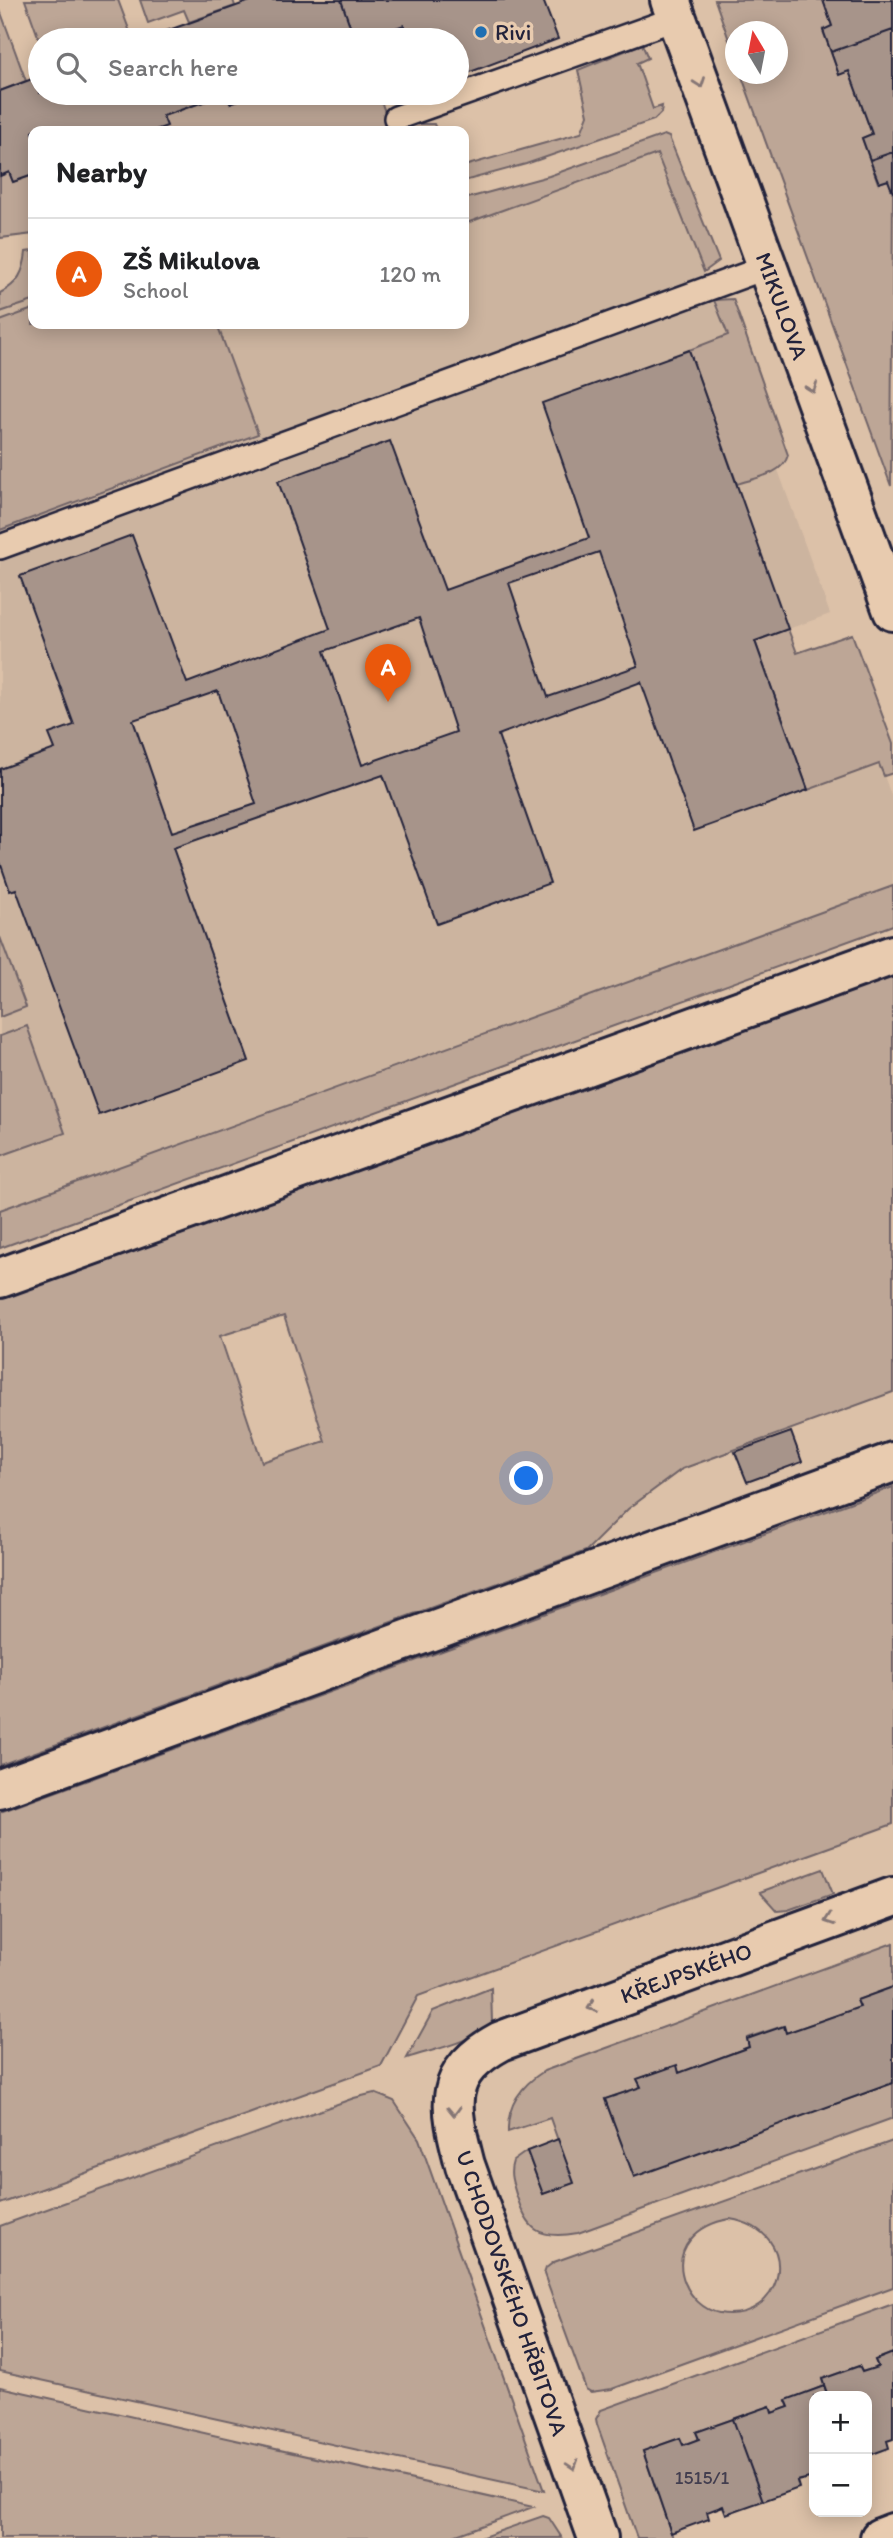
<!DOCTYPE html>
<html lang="en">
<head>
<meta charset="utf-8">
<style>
	body { margin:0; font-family:Itim,sans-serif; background:#f6f6f6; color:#202124 }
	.controls { position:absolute; right:21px; bottom:21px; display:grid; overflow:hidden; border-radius:14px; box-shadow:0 4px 18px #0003 }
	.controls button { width:63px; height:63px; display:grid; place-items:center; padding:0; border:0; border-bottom:2px solid #e0e0e0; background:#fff; color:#202124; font:35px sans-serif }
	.compass { position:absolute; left:725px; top:21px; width:63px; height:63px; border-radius:50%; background:#fff; box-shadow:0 4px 18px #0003; rotate:350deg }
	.you { position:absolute; left:527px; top:1479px; width:24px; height:24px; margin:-18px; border:5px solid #fff; border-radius:50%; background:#1a73e8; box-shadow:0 0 0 10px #1a73e833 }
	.badge { display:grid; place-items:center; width:46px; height:46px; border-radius:50%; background:#ea580c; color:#fff; font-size:23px; font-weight:700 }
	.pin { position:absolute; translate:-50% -58px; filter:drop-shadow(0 2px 4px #0008) }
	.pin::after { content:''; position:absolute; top:37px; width:24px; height:21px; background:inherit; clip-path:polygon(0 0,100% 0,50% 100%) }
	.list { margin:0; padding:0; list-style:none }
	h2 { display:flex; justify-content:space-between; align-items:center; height:91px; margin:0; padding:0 28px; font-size:30px }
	h2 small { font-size:23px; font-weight:400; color:#757577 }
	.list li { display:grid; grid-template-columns:46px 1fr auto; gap:21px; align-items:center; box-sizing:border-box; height:112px; padding:0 28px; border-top:2px solid #e0e0e0 }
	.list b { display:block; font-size:26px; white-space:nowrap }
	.list p { margin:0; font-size:23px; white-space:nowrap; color:#757577 }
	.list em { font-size:23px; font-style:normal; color:#757577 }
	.icon { flex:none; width:38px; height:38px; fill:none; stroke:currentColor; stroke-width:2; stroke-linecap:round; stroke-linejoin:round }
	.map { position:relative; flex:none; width:893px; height:2538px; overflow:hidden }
	.search { position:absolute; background:#fff; box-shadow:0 4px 18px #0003; left:28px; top:28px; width:441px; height:77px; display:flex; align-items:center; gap:18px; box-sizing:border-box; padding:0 24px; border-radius:38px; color:#757577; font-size:26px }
	.panel { position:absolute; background:#fff; box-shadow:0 4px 18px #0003; left:28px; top:126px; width:441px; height:203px; border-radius:14px }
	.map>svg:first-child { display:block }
</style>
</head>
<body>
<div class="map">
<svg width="893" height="2538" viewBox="0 0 893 2538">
	<rect width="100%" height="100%" fill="#dcc1a8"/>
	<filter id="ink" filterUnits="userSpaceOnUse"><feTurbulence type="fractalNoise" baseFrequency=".0143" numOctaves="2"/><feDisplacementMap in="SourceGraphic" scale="14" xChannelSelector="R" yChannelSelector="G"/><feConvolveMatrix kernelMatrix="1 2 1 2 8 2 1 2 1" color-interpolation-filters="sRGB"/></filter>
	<g filter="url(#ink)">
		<path fill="#ccb49f" d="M657,154L728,335L689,350L736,484L778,470L830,614L755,641L808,789L880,764L893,801V886L0,1210V312L33,301V324H464V224Z"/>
		<path fill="#bda696" stroke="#706468" stroke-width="2" fill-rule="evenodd" d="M25,0H118L133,40H40V42Z
			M140,0H233L235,6L189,22L184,10L148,23Z
			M715,0H823L832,26L823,31L839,74L849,71L872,134L862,138L878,183L888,180L893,193L891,486L741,74H778V32H736L735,57Z
			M0,10L26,81L0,91Z
			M642,44L648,58L637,63L653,109L662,106L661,113L654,120L526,164L464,181V166L581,133L588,115L578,70Z
			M259,93H378L392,131L413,124H434L437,131H153L166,126L163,116L226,94L230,103Z
			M664,135L669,137L719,261L704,272L657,154L464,224V199L549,176Z
			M9,172L13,182L33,175V234L0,238V176Z
			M33,251V301L0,312V293C18,284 24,272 26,252Z
			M733,299L788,455C783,475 754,478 737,484L689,350L728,335L714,300Z
			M33,309V324H217L258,434L0,530V321Z
			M788,629L797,653L852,634L893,744V773L884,776L879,764L808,790L755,641Z
			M893,886V925L0,1248V1210Z
			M0,937L26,1007L0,1017Z
			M893,976V1392L682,1469L628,1509L586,1551L0,1765V1298ZM284,1316L325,1441L262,1462L220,1336Z
			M27,1026L65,1133L0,1156V1036Z
			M893,1487V1824L418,1996L381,2066L0,2204V1812Z
			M823,1869L833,1894L788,1910L777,1911L760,1892Z
			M893,1943V1987L857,2000L860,2007L786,2033L783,2026L747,2038L749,2047L679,2073L676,2066L638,2079L641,2087L605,2099L634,2176L893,2083V2118L578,2233C538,2240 528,2231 516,2194C512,2181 509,2173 513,2161L527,2151L543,2194L573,2183L550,2118L508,2132C507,2105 522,2085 544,2071Z
			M491,1988L492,2022C472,2043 434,2049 407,2058L433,2011Z
			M374,2093L394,2101L419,2139L544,2491L0,2371V2226L354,2098Z
			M893,2141V2287L612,2389L591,2392L586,2389L544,2274L546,2268L554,2262ZM730,2219C806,2232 784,2324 719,2313C703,2310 691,2297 685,2283C671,2248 698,2224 730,2219Z
			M893,2304V2353L875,2360L878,2367L862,2372L859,2366L822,2379L824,2386L786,2401L789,2407L772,2413L770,2406L697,2432L699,2439L683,2445L680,2438L643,2451L673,2538H637L597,2424L596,2419L601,2410Z
			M0,2387L533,2507L448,2538H0Z
			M543,2516L549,2518L562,2538H480Z"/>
		<path fill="#a7948a" stroke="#22223b" stroke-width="2" fill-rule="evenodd" d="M253,0H341L355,40H141Z
			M341,0H543L558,39L457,77V40H410L404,25L362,40H355Z
			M823,0H893V30L831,52L823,30L832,26Z
			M404,25L410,40H362Z
			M893,30V152L870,160L862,138L872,134L849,71L839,75L831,52Z
			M40,76V93H259L230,103L226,94L163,116L167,126L153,131H33V175L13,182L9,172L0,176V91Z
			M378,93H401L381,100Z
			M893,152V193L888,180L879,183L870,160Z
			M689,350L788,629L755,641L808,790L694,831L641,682L498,735L550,883L437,924L383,775L173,848L249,1061L99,1115L16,889L10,891L0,862V769L55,749L49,734L74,725L20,576L132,535L187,683L330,629L278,481L390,441L445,590L589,538L542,403ZM599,552L638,666L548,697L509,583ZM419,618L456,732L362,765L324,651ZM218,691L256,804L172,832L133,720Z
			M791,1432L802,1462L747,1482L735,1452Z
			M893,1987V2083L634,2177L605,2099L641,2087L637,2079L677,2065L679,2073L749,2047L747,2039L784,2026L786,2033L860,2007L857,2000Z
			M558,2139L574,2183L543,2194L527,2151Z
			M893,2353V2439L887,2441L889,2448L867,2456V2396H828L822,2379L859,2366L862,2372L878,2367L875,2360Z
			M824,2386L828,2396H814V2477L797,2481L799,2488L763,2501L733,2419L770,2406L772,2413L789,2407L786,2400Z
			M733,2419L763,2501L726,2514L723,2506L707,2512L709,2519L671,2533L643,2451L680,2438L683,2445L699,2439L696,2432Z"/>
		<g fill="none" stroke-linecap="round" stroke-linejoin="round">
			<defs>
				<path id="lane" d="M396,118L677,18
					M0,547L767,267"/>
				<path id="street" d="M670,0L893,611
					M0,1278L893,955
					M0,1789L893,1462
					M598,2538L465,2165C450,2107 440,2074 501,2041L893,1897
					M880,2538L893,2533"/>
			</defs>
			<use href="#lane" stroke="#22223b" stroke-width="28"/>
			<use href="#street" stroke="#22223b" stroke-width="44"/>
			<use href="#lane" stroke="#e8cbaf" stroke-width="23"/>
			<use href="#street" stroke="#e8cbaf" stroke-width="38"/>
		</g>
		<defs><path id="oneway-chevron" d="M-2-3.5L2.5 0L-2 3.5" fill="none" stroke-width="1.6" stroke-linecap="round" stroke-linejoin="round" transform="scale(1.75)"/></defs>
		<g stroke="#857675">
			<use href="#oneway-chevron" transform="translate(700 83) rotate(70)"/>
			<use href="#oneway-chevron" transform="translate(812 388) rotate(70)"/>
			<use href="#oneway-chevron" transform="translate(829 1920) rotate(160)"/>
			<use href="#oneway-chevron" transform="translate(592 2007) rotate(160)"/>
			<use href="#oneway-chevron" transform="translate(454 2111) rotate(88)"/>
			<use href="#oneway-chevron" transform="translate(573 2465) rotate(71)"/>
		</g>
	</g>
	<circle fill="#1f6fb2" stroke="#e8cbaf" stroke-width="2.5" cx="481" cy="32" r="7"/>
	<g text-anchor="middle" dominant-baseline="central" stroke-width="7" stroke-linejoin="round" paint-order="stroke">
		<g font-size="19" fill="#433e4f">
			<text x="702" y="2477">1515/1</text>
		</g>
		<g font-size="23" fill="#22223b" stroke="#e8cbaf" text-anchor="start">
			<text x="495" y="32">Rivi</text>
		</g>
		<g font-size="23" fill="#22223b" stroke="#e8cbaf">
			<text transform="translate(782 306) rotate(70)">MIKULOVA</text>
			<text transform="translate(686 1973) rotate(-20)">KŘEJPSKÉHO</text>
			<text transform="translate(512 2293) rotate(71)">U CHODOVSKÉHO HŘBITOVA</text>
		</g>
	</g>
</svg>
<div class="controls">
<button>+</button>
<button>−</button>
</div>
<svg class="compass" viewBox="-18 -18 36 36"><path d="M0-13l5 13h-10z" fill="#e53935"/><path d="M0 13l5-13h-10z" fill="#757577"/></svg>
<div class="you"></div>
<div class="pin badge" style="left:388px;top:702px">A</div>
<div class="search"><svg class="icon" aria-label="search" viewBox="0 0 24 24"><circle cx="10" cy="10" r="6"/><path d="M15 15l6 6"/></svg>Search here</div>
<section class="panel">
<h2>Nearby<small></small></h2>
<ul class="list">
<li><span class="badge">A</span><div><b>ZŠ Mikulova</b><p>School</p></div><em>120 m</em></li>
</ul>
</section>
</div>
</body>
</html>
